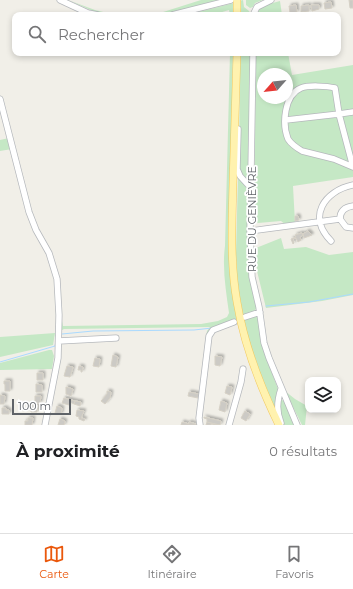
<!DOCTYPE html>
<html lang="fr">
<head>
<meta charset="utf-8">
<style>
	body { margin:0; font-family:Montserrat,sans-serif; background:#f6f6f6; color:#202124 }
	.controls { position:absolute; right:12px; bottom:12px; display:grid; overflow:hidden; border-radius:8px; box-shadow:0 2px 6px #0003 }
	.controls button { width:36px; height:36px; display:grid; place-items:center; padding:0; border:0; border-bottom:1px solid #e0e0e0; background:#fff; color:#202124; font:20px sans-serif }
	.compass { position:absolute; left:257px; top:68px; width:36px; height:36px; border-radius:50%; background:#fff; box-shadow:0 2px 6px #0003; rotate:243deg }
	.scale { position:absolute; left:12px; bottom:10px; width:59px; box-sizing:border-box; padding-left:4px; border:2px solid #5f6368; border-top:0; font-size:11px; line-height:14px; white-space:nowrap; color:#5f6368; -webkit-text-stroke:3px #fff; paint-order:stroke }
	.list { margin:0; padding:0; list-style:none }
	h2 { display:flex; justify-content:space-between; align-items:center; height:52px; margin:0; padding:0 16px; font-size:17px }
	h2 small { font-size:13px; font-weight:400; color:#757577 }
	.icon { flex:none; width:22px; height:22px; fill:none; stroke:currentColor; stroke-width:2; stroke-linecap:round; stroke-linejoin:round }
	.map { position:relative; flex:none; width:353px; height:425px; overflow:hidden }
	.search { position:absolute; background:#fff; box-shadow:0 2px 6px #0003; left:12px; right:12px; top:12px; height:44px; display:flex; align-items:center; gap:10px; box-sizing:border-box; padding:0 14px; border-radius:8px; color:#757577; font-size:15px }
	.sheet { height:108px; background:#fff }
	nav { display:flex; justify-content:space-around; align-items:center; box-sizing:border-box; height:56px; border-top:1px solid #e0e0e0; background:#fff; font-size:11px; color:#757577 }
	nav a { display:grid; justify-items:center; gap:2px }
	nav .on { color:#ea580c }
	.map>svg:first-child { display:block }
</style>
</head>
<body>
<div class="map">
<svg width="353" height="425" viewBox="0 0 353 425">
	<defs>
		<filter id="shadow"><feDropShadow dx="2" dy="-2" stdDeviation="1" flood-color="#0004"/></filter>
	</defs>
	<rect width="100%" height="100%" fill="#f1efe8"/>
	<path fill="#c5e8c5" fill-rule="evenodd" d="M68,0L95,10L116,15H144L160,13L201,0H223L180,12L160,15H109L93,11Z
		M243,0L244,7L249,11L251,15H240L239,1Z
		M246,0H263L255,3L253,7L250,8L246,5Z
		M280,1L282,15H256L262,6Z
		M234,3V15H230L229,10L212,15H186Z
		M230,53H233L229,245L237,319L213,328L206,343H205L207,331L210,327L64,329L62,330L61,333V316L63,326L201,324L218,321L227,317L229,313C226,291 222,268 225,246Z
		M240,53H251L249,177L248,179L245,178L239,168Z
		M256,53H288L292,75L353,65V177L293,186L295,223L286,225L281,221L258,223L254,220ZM263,74H287V98H263Z
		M9,138L12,149L0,151V140Z
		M238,176L246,187L249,195V271L257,307L254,312L242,315L237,277L236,253Z
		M281,238L284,249L306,247L329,255L353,252V295L322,301L266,308L257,271L256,248Z
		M256,316L258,318L267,360L278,389L275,408H274L261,380L243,320Z
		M55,333L53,345L0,357V337Z
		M49,350H52L54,356L52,369L0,370V363Z
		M285,391L295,399L307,406L305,425H302Z
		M280,399L284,401L295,425H284L279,414Z"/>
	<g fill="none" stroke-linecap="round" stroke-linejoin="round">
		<path stroke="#aadaff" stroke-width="1" d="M266,306L309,302L353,294
			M62,334L93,331L194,330L212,328
			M0,362L55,346L56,341"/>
	</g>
	<path fill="#cccac5" stroke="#d6d1c6" filter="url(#shadow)" d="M349,0H353V8H350Z
		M331,2L332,8L325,9L324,3Z
		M296,5L297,12L290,13L289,6Z
		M309,5V11L301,12V6Z
		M311,5H319V9L312,11Z
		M295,216H298L299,220L295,221Z
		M308,231L312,235L304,238L303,234Z
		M302,233L303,235L300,237L301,240L298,242L296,238L293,239L294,243L293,244L291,239L296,237L295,235Z
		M113,355L118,357L116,367L111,366Z
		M215,356L222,357L220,366L215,365Z
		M95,358L100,359L99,367L93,366Z
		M67,366L73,367L70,377L64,376Z
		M79,366L83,367L82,372H81V370H78Z
		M37,373H43V380H37Z
		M4,381H10V391H5V384H4Z
		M36,384L42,385V392H36Z
		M227,386L232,387L230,395L225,393Z
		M66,387L73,389L71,396L66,394Z
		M107,391L111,392L110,398L105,404L101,401L107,394Z
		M189,392L199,394L198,398L188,396Z
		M0,395L5,396L4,404H0Z
		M35,396H41L40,403H35Z
		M64,398L75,401L74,404L70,402L69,405L62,403Z
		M75,401L81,402L80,406L74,404Z
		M221,401L227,403L225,412L219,410Z
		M31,405H37V412H31Z
		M57,406L62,408L61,414L55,413Z
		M2,408H6V410H9V414H2Z
		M77,410L84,411L81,418L85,419L84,421L79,419V417L76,416Z
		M245,411L250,414L246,421L241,418Z
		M204,417L221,421L220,425L207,422V419L204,418Z
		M28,418H33L32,425H25V421H28Z
		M60,419L65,421L64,425H58Z
		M182,422L189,424V422L199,425H181Z
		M207,422L218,425L211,424V425H206Z"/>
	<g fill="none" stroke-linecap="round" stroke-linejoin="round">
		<defs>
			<path id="minor" d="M60,0L88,13L98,15
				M172,15L231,0
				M253,15L257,7L271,0
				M253,53L250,231L252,277L259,307L264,343L269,358L297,425
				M0,99L29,212L36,230L49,253L57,279L59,315L58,358L45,425
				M286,120L339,114L335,88C327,86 308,85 301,88C284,95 282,124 288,139C291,144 297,148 302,151L334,159L353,167
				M238,129L237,169L240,176L251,188
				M353,167L339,114L353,112
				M340,219C340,211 345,207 353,206
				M250,231L340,219L346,227L353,228
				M331,241C307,217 324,191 353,185
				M245,317L260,312
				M59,341L116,338
				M281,389C277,401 276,411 281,423
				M200,425L199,418L209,336L213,330L234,322
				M229,425L241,382L243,369"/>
			<path id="major" d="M237,0V15
				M237,53C236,97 234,140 233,184C232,223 230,263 237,302C244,345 260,386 279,425"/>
		</defs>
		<use href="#minor" stroke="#b5b8bc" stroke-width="7"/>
		<use href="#major" stroke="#f2c960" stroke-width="8"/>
		<use href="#minor" stroke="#fff" stroke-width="5.5"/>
		<use href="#major" stroke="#fff2af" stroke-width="7"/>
	</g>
	<g text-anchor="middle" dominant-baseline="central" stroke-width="3.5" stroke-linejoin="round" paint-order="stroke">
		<g font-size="11" fill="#5f6368" stroke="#fff">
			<text transform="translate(252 219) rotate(-90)">RUE DU GENIÈVRE</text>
		</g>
	</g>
</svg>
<div class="controls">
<button><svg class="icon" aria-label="layers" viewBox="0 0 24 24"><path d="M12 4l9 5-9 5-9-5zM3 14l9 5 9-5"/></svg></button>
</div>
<svg class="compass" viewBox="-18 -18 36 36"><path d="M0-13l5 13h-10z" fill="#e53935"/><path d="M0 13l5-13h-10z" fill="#757577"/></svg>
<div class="scale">100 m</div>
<div class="search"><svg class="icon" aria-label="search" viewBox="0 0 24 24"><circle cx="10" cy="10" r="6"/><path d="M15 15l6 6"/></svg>Rechercher</div>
</div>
<section class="sheet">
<h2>À proximité<small>0 résultats</small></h2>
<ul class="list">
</ul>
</section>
<nav>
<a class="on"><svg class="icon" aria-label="map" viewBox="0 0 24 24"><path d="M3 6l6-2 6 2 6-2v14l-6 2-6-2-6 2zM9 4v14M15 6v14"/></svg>Carte</a>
<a><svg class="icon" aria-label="directions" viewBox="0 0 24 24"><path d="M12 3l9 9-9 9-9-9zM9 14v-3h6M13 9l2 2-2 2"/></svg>Itinéraire</a>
<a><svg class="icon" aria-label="saved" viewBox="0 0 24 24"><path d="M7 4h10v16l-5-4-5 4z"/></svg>Favoris</a>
</nav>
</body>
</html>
